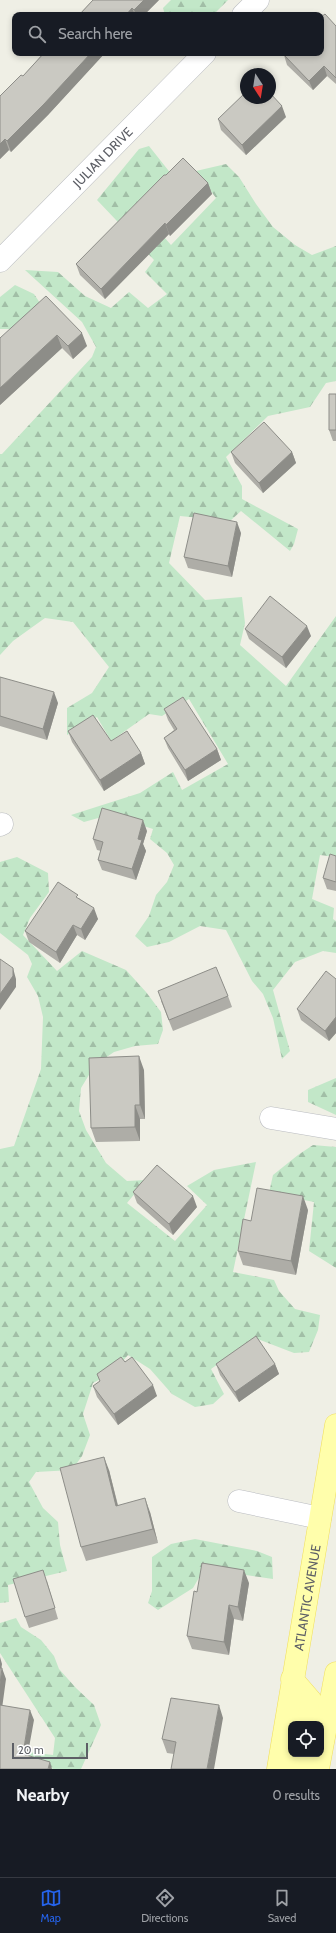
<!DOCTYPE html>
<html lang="en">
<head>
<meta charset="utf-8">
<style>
	body { margin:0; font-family:Cabin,sans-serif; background:#242831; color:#f1f3f6 }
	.controls { position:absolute; right:12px; bottom:12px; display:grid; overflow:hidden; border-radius:8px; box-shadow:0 2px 6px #0003 }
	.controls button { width:36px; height:36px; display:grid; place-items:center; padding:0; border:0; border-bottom:1px solid #363941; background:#171b24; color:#f1f3f6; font:20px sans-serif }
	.compass { position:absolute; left:240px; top:68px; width:36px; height:36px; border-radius:50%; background:#171b24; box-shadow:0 2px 6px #0003; rotate:168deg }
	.scale { position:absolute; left:12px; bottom:10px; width:76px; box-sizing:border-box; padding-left:4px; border:2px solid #5d5f66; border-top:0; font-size:11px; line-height:14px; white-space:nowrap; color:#5d5f66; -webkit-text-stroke:3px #fff; paint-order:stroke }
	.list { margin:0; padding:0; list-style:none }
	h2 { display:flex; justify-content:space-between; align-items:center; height:52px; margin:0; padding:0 16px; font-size:17px }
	h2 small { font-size:13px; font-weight:400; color:#9ea1a6 }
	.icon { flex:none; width:22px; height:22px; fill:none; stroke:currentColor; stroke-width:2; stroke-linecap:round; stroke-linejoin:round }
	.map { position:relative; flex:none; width:336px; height:1769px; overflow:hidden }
	.search { position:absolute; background:#171b24; box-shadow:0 2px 6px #0003; left:12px; right:12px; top:12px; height:44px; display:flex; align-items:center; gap:10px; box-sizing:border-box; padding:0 14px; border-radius:8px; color:#9ea1a6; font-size:15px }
	.sheet { height:108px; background:#171b24 }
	nav { display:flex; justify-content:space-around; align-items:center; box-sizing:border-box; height:56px; border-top:1px solid #363941; background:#171b24; font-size:11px; color:#9ea1a6 }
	nav a { display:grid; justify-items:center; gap:2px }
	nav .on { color:#2563eb }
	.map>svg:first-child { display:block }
</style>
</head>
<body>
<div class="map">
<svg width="336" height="1769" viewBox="0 0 336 1769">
	<defs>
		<pattern id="forest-firs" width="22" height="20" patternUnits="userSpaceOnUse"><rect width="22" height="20" fill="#c2e7c8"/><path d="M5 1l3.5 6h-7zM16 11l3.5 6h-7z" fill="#a1bea6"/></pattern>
	</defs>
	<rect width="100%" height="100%" fill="#efefe5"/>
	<path fill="url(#forest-firs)" d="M171,0H228L213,15H165L163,8Z
		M149,146L172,175L138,207L171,245L216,198L196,171L226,164L239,177L256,204L273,227L295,245L312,255L336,246V381L326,383L310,407L268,416L226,457L242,486V499L298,529L294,544L290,551L241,511L230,521L180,516L169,563L205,600L242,597L245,623L240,645L286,686L336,616V857L320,855L312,899L334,908L333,919L336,921V953L323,951L295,962L273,990L290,1051L282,1059L273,1018L263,994L252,981L226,930L200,926L169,942L147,947L135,936L149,916L156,895L167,882L174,865L167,853L150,839L153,829L109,815L84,822L71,815L140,793L173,772L182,790L228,764L189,699L162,716L149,714L111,741L97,717L67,735V708L92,693L109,667L73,622L45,618L13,641L0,655V454H2L92,357L96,347L82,322L25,270L58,272L85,296L111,308L129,292L148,308L167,294L145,272L154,260L97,200L139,149Z
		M15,285L34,294L44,309L14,329H0V297Z
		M17,857L48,873L49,892L30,918L23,935L57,971L82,951L126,970L146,992L161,1012L163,1030L158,1044L135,1046L114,1052L95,1065L81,1088L79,1111L86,1130L106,1163L127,1181L146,1180L127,1203L175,1241L207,1205L187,1186L214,1170L256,1162L233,1272L274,1280L279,1291L295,1309L320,1315L318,1330L309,1352L294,1353L255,1338L211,1369L224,1394L213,1404L195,1407L172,1394L150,1369L128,1355L112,1373L93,1383L83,1414L90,1435L82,1456L72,1470L36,1472L29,1482L43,1508L58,1522L60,1545L67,1571L8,1585L9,1602L0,1603V1149L14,1146L41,1069L43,1017L38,996L27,977L32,964L28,955L0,933V862Z
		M336,1078V1115L308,1102V1090Z
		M313,1145L336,1147V1268L309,1251L314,1202L269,1193L273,1175L298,1155Z
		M195,1539L257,1551L272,1557L273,1579L204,1569L193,1588L158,1610L148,1603L152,1591V1557L171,1544Z
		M16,1618L21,1627L41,1640L54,1656L59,1669L76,1688L94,1705L101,1725L81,1769H53L18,1751L53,1755L55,1738L0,1653V1623Z"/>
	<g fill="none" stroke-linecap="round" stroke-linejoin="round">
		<defs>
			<g id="minor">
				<path d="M243,15L258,0"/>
				<path id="s1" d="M0,261L205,53"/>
				<path d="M0,825L2,824"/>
				<path d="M271,1118L336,1129"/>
				<path d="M239,1501L320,1518"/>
			</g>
			<g id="major">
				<path d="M292,1679L311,1701L307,1724"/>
				<path id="s2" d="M278,1769L336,1425"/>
				<path d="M299,1769L302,1754"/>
				<path d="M318,1769L336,1673"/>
			</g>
		</defs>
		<use href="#minor" stroke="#babcc1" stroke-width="23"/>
		<use href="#major" stroke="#f1df5c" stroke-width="23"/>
		<use href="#minor" stroke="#fff" stroke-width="22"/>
		<use href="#major" stroke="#fffeab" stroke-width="22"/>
	</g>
	<path fill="#aeada7" d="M93,0H159L144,15H79Z
		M336,26V84L327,76L313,90L287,65L284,55Z
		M44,53H105L48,115L11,152L9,150L0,159V96L23,76Z
		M286,117L246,155L221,130L218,119Z
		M208,183L212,194L170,236L169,234L105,299L80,275L76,264Z
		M46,296L87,346L73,359L62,348L0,405Z
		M336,394V441H333L329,430Z
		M231,452H292L296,463L263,493L235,463Z
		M241,533L232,577L188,568L184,557Z
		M245,629L311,636L286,668L249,639Z
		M0,677L58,703L47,740L0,726Z
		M164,709L217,749L221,760L188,781L168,748L164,738L174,730L168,720Z
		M68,731L111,741L141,753L145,764L104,791L72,742Z
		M147,831L143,844L146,851L136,880L102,870L98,860L101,851L97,850L93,839Z
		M336,856V891L327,889L323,878Z
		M79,898L98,919L85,940L77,935L60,963L29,942L25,931Z
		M336,979V1033L329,1041L301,1020L297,1009Z
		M228,996L232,1007L173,1031L161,1001Z
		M144,1070L145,1119H140V1141L96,1142L91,1128Z
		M133,1192L197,1207L173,1235L137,1203Z
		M308,1210L296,1275L243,1265L238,1251Z
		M125,1362L157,1396L118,1425L97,1397L93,1386L100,1381L97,1374Z
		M216,1364H275L279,1374L239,1402L220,1375Z
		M109,1470L118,1505L150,1512L158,1543L86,1561L81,1547Z
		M47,1581L58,1619L29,1628L25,1617Z
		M249,1583L243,1621L234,1619L229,1655L192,1649L187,1636L197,1592Z
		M223,1718L174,1754L167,1753L162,1739Z"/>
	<path fill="#8d8d88" d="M144,0H159L144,15H136L134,10Z
		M132,8L135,15H126Z
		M91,53H105L48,115L11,152L7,141Z
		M324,66L327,76L313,90L309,81Z
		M282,106L286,117L246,155L242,145Z
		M5,139L9,150L0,159V144Z
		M208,183L212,194L170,236L166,225Z
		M165,223L169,234L105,299L101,289Z
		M82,333L87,346L73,359L68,346Z
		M57,335L62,348L0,405V388Z
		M292,452L296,463L263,493L259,483Z
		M237,522L241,533L232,577L228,566Z
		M307,626L311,636L286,668L282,657Z
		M54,692L58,703L47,740L43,729Z
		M217,749L221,760L188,781L185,770Z
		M141,753L145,764L104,791L100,780Z
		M143,820L147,831L143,844L146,851L136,880L132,869L138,839Z
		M94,908L98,919L85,940L81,929Z
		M73,925L77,935L60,963L56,952Z
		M13,968L16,979V987L0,1010V994Z
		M336,1017V1033L329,1041L325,1031Z
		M139,1056L144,1070L145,1119L140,1105Z
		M135,1105L140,1119V1141L135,1127Z
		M193,1196L197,1207L173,1235L169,1224Z
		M303,1196L308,1210L296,1275L291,1261Z
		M275,1364L279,1374L239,1402L235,1392Z
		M153,1385L157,1396L118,1425L114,1414Z
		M104,1457L109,1470L121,1519L116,1506Z
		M145,1498L150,1512L158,1543L153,1529Z
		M244,1570L249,1583L243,1621L238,1607Z
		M229,1605L234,1619L229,1655L224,1642Z
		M0,1657L2,1664L0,1678Z
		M2,1668L6,1679L1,1716L0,1714V1684Z
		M219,1705L223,1718L214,1769H207Z
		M30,1710L34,1720L26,1764L23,1754Z
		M50,1762L52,1769H48Z"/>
	<path fill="#cac9c2" stroke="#8d8d88" d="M93,0H144L134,10L132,8L126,15H79Z
		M325,14L336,26V78L324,66L309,81L284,55L286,53H321V17Z
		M44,53H91L44,104L7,141L5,139L0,144V96L21,75L23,76Z
		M246,92V98H270V93L282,106L242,145L218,119Z
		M183,158L208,183L166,225L165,223L101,289L76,264L164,175H166Z
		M46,296L82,333L68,346L57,335L0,388V338Z
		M329,394H336V430H329Z
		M264,422L292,452L259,483L231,452Z
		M194,513L237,522L228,566L184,557Z
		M270,596L307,626L282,657L245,629Z
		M0,677L54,692L43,729L0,716Z
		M183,697L217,749L185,770L164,738L177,729L164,709Z
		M93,715L111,741L127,731L141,753L100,780L68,731Z
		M102,808L143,820L138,839L142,840L132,869L98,860L103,842L93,839Z
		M330,854L336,856V882L323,878Z
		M58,882L78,895L76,897L94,908L81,929L73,925L56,952L25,931Z
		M0,959L13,968V976L0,994Z
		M216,967L228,996L169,1020L158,991Z
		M326,971L336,979V1017L325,1031L297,1009Z
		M139,1056L140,1105H135V1127L91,1128L89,1058Z
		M157,1165L193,1196L169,1224L133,1192Z
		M257,1188L303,1196L291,1261L238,1251L243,1219L251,1221Z
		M256,1336L275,1364L235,1392L216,1364Z
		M121,1357L125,1362L132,1357L153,1385L114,1414L93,1386L100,1381L97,1374Z
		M104,1457L116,1506L145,1498L153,1529L81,1547L60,1468Z
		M202,1563L244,1570L238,1607L229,1605L224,1642L187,1636L194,1591L197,1592Z
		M43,1570L55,1608L25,1617L13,1579Z
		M0,1668H2L0,1684Z
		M171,1698L219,1705L207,1769H171L176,1742L162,1739Z
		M0,1705L30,1710L23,1754L50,1762L48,1769H0Z"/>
	<g text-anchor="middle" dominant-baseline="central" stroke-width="3" stroke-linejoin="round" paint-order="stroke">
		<g font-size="13" fill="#5d5f66" stroke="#fff">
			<text stroke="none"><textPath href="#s1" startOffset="146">JULIAN DRIVE</textPath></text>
			<text stroke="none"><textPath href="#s2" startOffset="174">ATLANTIC AVENUE</textPath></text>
		</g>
	</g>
</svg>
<div class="controls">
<button><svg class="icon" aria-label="locate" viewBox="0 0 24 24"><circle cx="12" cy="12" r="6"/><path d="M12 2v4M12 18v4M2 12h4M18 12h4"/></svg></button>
</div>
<svg class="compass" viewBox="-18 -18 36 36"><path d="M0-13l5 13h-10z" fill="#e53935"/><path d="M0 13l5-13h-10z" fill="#9ea1a6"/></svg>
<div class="scale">20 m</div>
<div class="search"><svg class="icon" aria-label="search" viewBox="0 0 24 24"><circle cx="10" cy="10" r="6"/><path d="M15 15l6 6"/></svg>Search here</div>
</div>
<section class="sheet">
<h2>Nearby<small>0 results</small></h2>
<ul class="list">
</ul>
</section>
<nav>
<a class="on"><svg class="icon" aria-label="map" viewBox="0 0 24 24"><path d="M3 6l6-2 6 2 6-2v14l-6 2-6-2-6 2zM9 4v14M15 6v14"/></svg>Map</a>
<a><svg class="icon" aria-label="directions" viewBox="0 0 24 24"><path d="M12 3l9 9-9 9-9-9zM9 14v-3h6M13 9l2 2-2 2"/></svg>Directions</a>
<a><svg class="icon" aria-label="saved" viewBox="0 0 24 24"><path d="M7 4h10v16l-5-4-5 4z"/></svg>Saved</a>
</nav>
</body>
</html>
